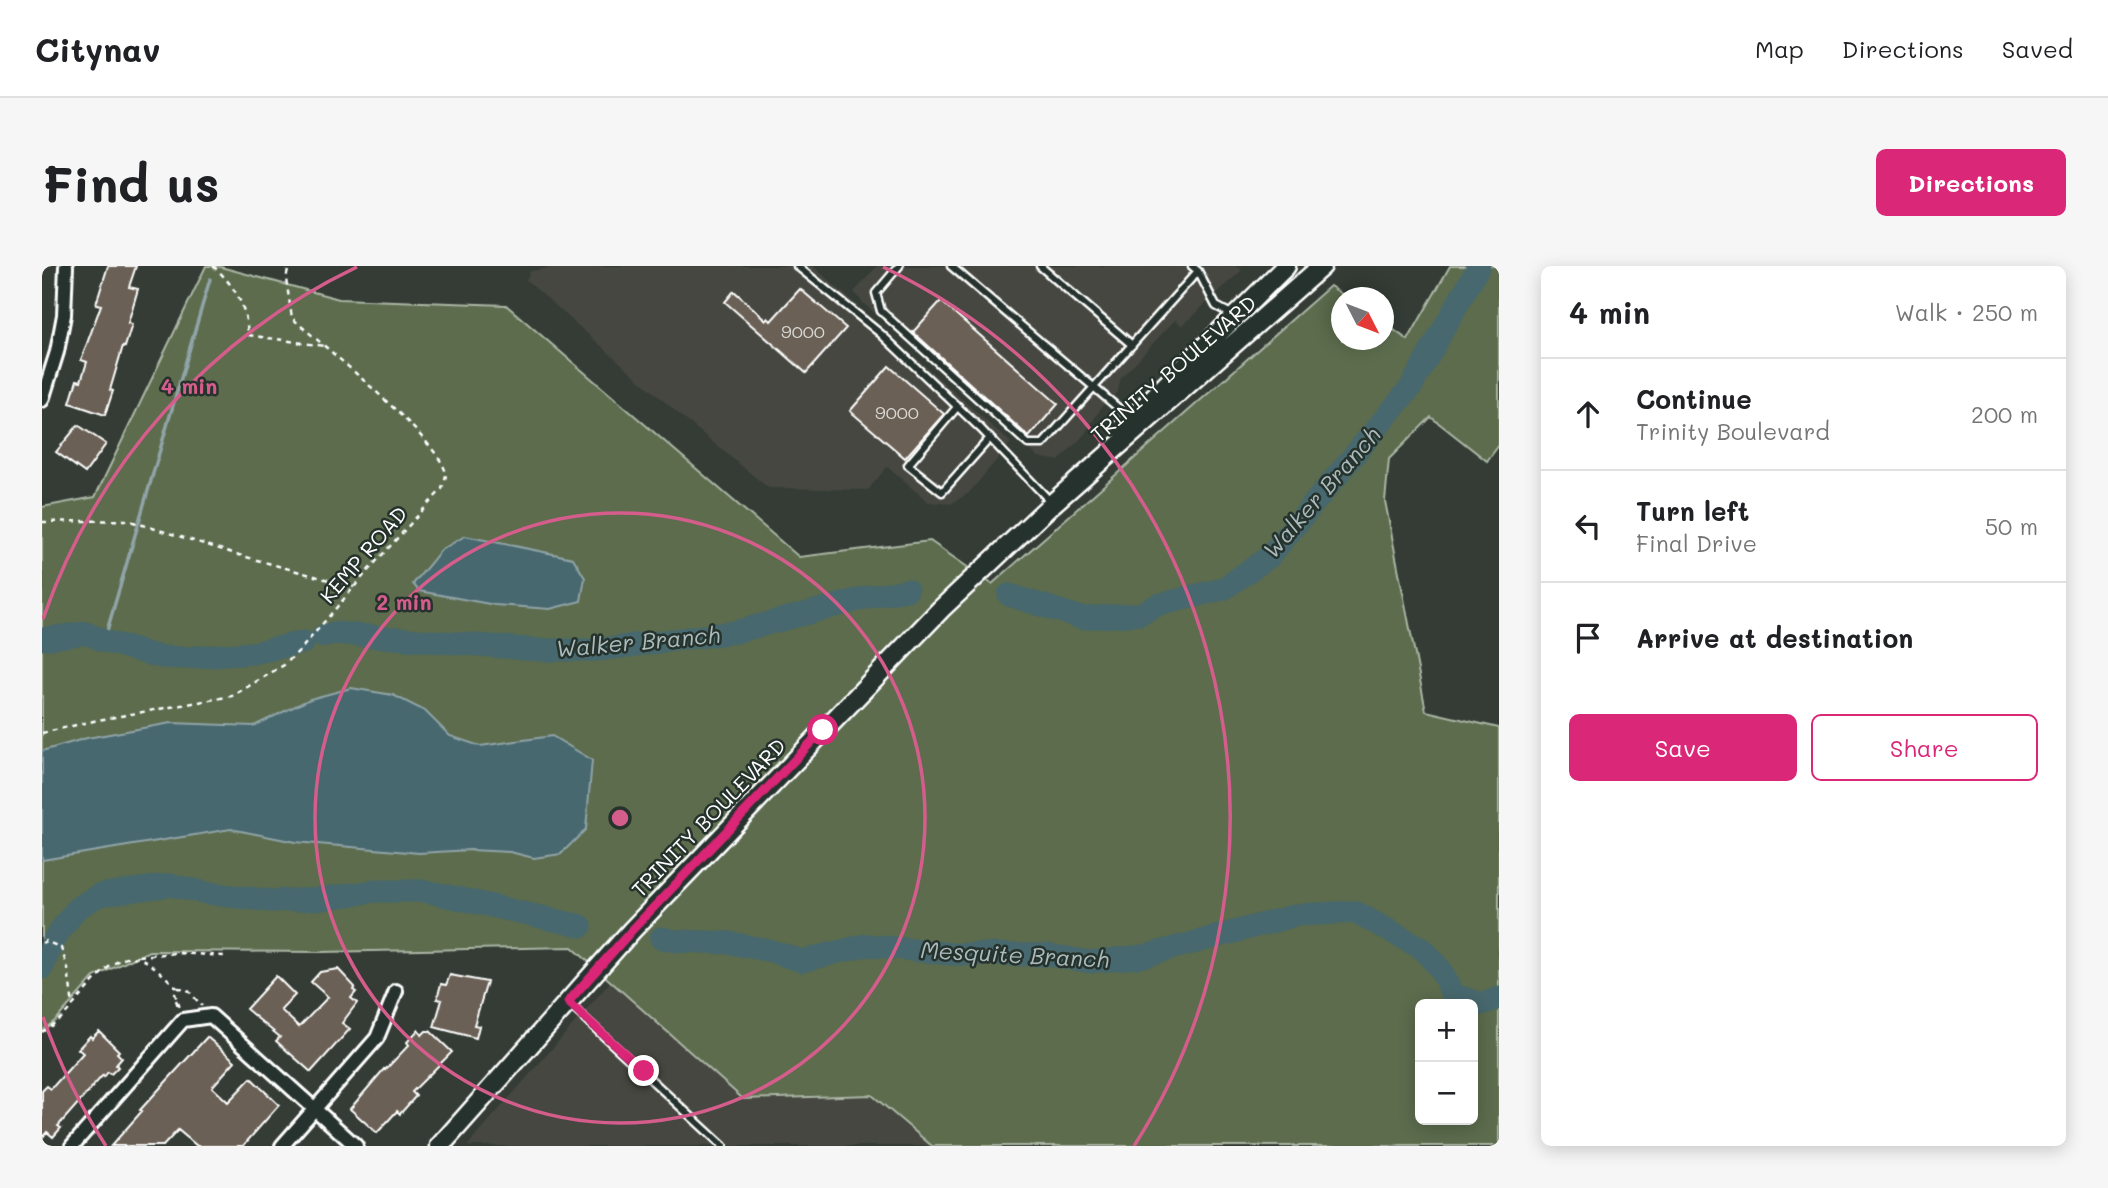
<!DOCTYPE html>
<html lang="en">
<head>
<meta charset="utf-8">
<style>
	body { margin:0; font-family:Mali,sans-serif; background:#f6f6f6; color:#202124 }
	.controls { position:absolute; right:21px; bottom:21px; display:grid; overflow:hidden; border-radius:10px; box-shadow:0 4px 18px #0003 }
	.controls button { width:63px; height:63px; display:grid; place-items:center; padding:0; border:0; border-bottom:2px solid #e0e0e0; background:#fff; color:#202124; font:35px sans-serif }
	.compass { position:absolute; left:1289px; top:21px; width:63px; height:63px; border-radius:50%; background:#fff; box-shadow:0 4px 18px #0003; rotate:132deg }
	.stop { position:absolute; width:21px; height:21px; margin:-16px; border:5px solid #db2777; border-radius:50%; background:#fff }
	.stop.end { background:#db2777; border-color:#fff; box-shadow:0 2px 7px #0008 }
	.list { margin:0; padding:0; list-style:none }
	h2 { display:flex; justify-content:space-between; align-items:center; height:91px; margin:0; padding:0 28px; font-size:30px }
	h2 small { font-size:23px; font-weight:400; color:#757577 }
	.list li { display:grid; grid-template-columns:46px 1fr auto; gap:21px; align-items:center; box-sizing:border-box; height:112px; padding:0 28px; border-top:2px solid #e0e0e0 }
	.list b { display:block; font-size:26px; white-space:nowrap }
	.list p { margin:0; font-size:23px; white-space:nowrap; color:#757577 }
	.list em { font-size:23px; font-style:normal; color:#757577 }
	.actions { display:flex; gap:14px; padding:21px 28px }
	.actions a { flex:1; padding:16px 0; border:2px solid #db2777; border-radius:10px; text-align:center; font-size:24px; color:#db2777 }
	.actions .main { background:#db2777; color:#fff }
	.icon { flex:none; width:38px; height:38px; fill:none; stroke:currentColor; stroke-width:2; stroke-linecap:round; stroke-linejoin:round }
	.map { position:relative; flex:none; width:1457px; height:880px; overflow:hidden; border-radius:10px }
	header { display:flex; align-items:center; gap:42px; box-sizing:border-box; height:98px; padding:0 35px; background:#fff; border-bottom:2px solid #e0e0e0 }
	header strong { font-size:33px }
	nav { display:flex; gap:38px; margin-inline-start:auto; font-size:24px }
	.intro { display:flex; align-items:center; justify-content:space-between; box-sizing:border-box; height:168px; padding:0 42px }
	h1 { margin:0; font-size:49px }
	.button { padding:18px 32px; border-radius:10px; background:#db2777; color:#fff; font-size:24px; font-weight:700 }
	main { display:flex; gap:42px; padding:0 42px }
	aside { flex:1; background:#fff; border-radius:10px; box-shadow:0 4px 18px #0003 }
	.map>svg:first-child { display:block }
</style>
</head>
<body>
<header>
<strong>Citynav</strong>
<nav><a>Map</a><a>Directions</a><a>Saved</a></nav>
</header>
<div class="intro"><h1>Find us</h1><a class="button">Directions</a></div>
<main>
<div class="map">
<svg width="1457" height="880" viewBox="0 0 1457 880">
	<rect width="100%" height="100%" fill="#343c35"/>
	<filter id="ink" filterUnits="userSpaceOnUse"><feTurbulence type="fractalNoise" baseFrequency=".0143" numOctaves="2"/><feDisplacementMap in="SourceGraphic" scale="14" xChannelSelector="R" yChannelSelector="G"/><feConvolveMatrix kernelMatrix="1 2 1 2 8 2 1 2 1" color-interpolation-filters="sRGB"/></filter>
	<g filter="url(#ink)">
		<path fill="#44473f" d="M518,0H771L969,177L927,227L909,238L886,236L845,201L826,224L726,222L640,151L484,14L488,5Z
			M835,0H1196L1200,4L1140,60L1133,54L1079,112L1076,126L1061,139L1043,168L1017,195L996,191L820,36L812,26Z
			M569,715L701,833L830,829L890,880H425Z"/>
		<path fill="#5b6c4e" stroke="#adb6a6" stroke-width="2" fill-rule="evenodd" d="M164,0H175L297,33L464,39L757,291L888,275L950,318L1288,20L1304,31L1300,32V74H1342V57L1366,74L1408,0H1457V179L1445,195L1389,151L1347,193L1343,235L1384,445L1457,462V880H890L830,829L701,833L530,681L280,686L107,685L52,711L14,754L0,765V241L53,231ZM1378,738H1431V854H1378Z"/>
		<path fill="#47686e" stroke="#91a4a8" stroke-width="2" d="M423,270L531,292L543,312L539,335L508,343L453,339L377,325L371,318L399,284Z
			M309,422L351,429L383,445L408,470L438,480L510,470L550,494L544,563L519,588L492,592L468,586L428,584L377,587L253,576L189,563L0,594V485L45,472L129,457L212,460L268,433Z"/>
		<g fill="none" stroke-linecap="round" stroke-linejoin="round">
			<path stroke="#91a4a8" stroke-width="3.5" d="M62,375L168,13"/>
			<path stroke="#47686e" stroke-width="23" d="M967,329L1040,352L1098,348L1116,339L1181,323L1228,290L1369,121L1437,0
				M281,370L292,367L496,384H555L693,366L831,330L865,324
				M0,373L44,367L62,375L118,391L143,392L211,387L262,376
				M619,672L634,675L689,677L729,685L760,695L824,679L909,688L1006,689L1049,696L1102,690L1255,649L1313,646L1381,683L1398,703L1411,729L1440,738L1457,732
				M0,702L12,673L35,642L57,629L128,619L165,627L229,635L278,633L333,625H383L539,660"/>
		</g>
		<path fill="#6b6155" stroke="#fff" stroke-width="2" d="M66,0H94L87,21L96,23L86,57L90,58L83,81L81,80L68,124L71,125L63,149L28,137L35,114L39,115L45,96L39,94L59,39L54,38Z
			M758,23L804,62L764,107L683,36L692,25L724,54L726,52L729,55Z
			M899,35L1016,138L987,171L871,66Z
			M847,100L902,148L863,192L808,145Z
			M36,159L64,178L43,207L14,186Z
			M296,703L313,721L311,724L314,726L309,732L315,737L300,757L308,763L269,806L234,775L238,771L204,743L234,710L253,729L239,744L257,761L286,731L269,716L278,706Z
			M408,709L445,716L432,759L437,760L434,772L392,761L400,734L395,733L399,718L404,719Z
			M376,764L380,769L384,765H388L410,786L370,826L374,830L358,848L355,845L335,867L308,843L342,803L343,804L367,779L365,776Z
			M57,765L77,785L75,787L80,792L74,799L76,801L69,808L66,806L62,811L61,809L16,860L19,862L11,871L5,866L0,872V825L5,820L9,823L41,787L36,783L48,770L50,772Z
			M165,771L193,795L170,821L186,836L209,812L237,839L201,880H155L136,864L121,880H69L100,845L98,844Z"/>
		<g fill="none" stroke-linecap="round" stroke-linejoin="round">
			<defs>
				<path id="service" d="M755,0L839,68L939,163L1009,236
					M857,0L834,27L839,45L986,178H1001L1156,5
					M909,0L1088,152
					M998,0L1090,79
					M1150,0L1156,5L1174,40L1191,49
					M916,140L866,199L900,226L948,172
					M528,739L681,880"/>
				<path id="minor" d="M0,134L15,86L22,49L24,0
					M30,880L141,754L169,750L314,880
					M240,880L335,772L354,725"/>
				<path id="secondary" d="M1080,163L1244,0
					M398,880L590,664L899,343L1010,238L1280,0"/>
			</defs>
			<use href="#service" stroke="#fff" stroke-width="11"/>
			<use href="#minor" stroke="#fff" stroke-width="18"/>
			<use href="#secondary" stroke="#fff" stroke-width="23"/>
			<path stroke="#fff" stroke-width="2.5" stroke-dasharray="5 5" stroke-linecap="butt" d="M171,0C193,20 204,39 206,69L282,80
				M0,256L85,254L197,289L312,321
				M0,467L56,454L190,430L242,399L259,383L330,300L400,223C401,218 404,212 404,208C400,176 278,77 250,52L244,13L247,0
				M0,677L4,675L19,682L26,703L31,740
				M97,690L136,687L182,690
				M136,722L145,723L160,740
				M134,734L137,743
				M0,766C6,762 12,758 18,753C36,738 67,684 97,692C108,695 126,713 135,722L133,728L138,742"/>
			<use href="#service" stroke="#26332d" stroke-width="6"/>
			<use href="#minor" stroke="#26332d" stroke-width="12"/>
			<use href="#secondary" stroke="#26332d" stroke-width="18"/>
		</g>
	</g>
	<g fill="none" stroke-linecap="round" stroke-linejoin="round" filter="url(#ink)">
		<path stroke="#db2777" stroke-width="9" d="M602,805L526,736L590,664L781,464"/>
	</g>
	<g fill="none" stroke="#d45d8c" stroke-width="3.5">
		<circle cx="578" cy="552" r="305"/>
		<path d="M64 880A610 610 0 0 1 1 751M1 353A610 610 0 0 1 315 1M841 1A610 610 0 0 1 1092 880"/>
	</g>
	<g text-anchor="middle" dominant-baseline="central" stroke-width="5" stroke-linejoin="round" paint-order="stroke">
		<g font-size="18" fill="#dad8d4">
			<text x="761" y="65">9000</text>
			<text x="855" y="146">9000</text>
		</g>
		<g font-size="21" fill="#fff" stroke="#26332d">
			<text transform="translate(1131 102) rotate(-41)">TRINITY BOULEVARD</text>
			<text transform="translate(321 288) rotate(-49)">KEMP ROAD</text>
			<text transform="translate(666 551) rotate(-46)">TRINITY BOULEVARD</text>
		</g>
		<g font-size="23" font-style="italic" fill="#acbbbe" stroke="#26332d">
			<text transform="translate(1279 226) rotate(-49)">Walker Branch</text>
			<text transform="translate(596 375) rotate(-5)">Walker Branch</text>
			<text transform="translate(973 688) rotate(3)">Mesquite Branch</text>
		</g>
	</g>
	<circle cx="578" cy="552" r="10" fill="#d45d8c" stroke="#26332d" stroke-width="3.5"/>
	<g font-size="21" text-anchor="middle" font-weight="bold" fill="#d45d8c" stroke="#26332d" stroke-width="5" stroke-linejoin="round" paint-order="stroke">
		<text x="147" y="128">4 min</text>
		<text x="362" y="344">2 min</text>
	</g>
</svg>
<div class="controls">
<button>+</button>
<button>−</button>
</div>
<svg class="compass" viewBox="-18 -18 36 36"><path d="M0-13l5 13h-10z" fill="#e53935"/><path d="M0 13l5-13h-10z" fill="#757577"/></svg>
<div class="stop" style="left:781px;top:464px"></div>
<div class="stop end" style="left:602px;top:805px"></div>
</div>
<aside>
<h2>4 min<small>Walk · 250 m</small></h2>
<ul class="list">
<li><svg class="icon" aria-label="ahead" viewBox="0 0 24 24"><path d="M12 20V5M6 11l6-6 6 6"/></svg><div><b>Continue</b><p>Trinity Boulevard</p></div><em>200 m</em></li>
<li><svg class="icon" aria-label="left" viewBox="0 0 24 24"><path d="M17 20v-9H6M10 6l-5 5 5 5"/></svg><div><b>Turn left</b><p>Final Drive</p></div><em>50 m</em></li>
<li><svg class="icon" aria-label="arrive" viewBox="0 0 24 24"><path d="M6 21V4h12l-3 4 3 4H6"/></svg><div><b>Arrive at destination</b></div></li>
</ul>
<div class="actions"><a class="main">Save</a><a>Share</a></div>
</aside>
</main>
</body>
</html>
